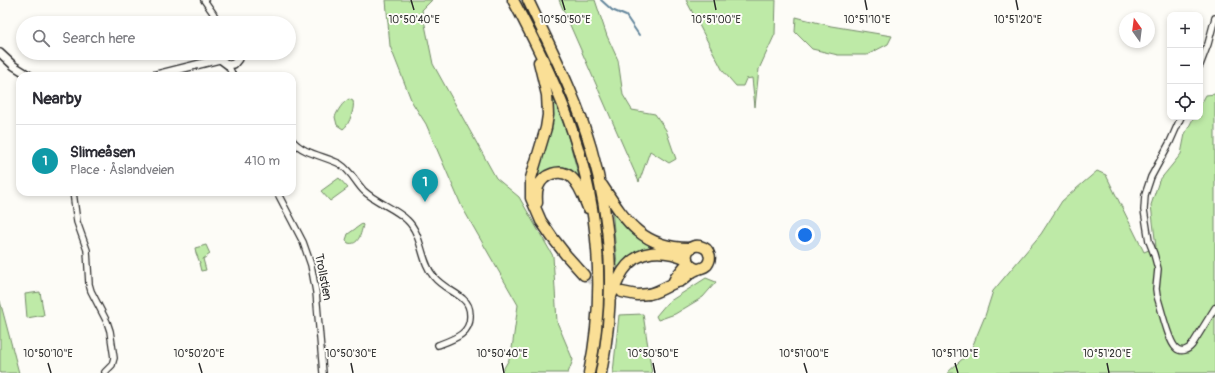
<!DOCTYPE html>
<html lang="en">
<head>
<meta charset="utf-8">
<style>
	body { margin:0; font-family:Pangolin,sans-serif; background:#f2f2f3; color:#2b2b33 }
	.controls { position:absolute; right:12px; top:12px; display:grid; overflow:hidden; border-radius:8px; box-shadow:0 2px 6px #0003 }
	.controls button { width:36px; height:36px; display:grid; place-items:center; padding:0; border:0; border-bottom:1px solid #e1e1e2; background:#fff; color:#2b2b33; font:20px sans-serif }
	.compass { position:absolute; left:1119px; top:12px; width:36px; height:36px; border-radius:50%; background:#fff; box-shadow:0 2px 6px #0003; rotate:346deg }
	.you { position:absolute; left:805px; top:235px; width:14px; height:14px; margin:-10px; border:3px solid #fff; border-radius:50%; background:#1a73e8; box-shadow:0 0 0 6px #1a73e833 }
	.badge { display:grid; place-items:center; width:26px; height:26px; border-radius:50%; background:#d1495b; color:#fff; font-size:13px; font-weight:700 }
	.pin { position:absolute; translate:-50% -33px; filter:drop-shadow(0 1px 2px #0008) }
	.pin::after { content:''; position:absolute; top:21px; width:14px; height:12px; background:inherit; clip-path:polygon(0 0,100% 0,50% 100%) }
	.list { margin:0; padding:0; list-style:none }
	h2 { display:flex; justify-content:space-between; align-items:center; height:52px; margin:0; padding:0 16px; font-size:17px }
	h2 small { font-size:13px; font-weight:400; color:#7c7c81 }
	.list li { display:grid; grid-template-columns:26px 1fr auto; gap:12px; align-items:center; box-sizing:border-box; height:72px; padding:0 16px; border-top:1px solid #e1e1e2 }
	.list b { display:block; font-size:15px; white-space:nowrap }
	.list p { margin:0; font-size:13px; white-space:nowrap; color:#7c7c81 }
	.list em { font-size:13px; font-style:normal; color:#7c7c81 }
	.icon { flex:none; width:22px; height:22px; fill:none; stroke:currentColor; stroke-width:2; stroke-linecap:round; stroke-linejoin:round }
	.map { position:relative; flex:none; width:1215px; height:373px; overflow:hidden }
	.search { position:absolute; background:#fff; box-shadow:0 2px 6px #0003; left:16px; top:16px; width:280px; height:44px; display:flex; align-items:center; gap:10px; box-sizing:border-box; padding:0 14px; border-radius:22px; color:#7c7c81; font-size:15px }
	.panel { position:absolute; background:#fff; box-shadow:0 2px 6px #0003; left:16px; top:72px; width:280px; height:124px; border-radius:12px }
	.map>svg:first-child { display:block }
</style>
</head>
<body>
<div class="map">
<svg width="1215" height="373" viewBox="0 0 1215 373">
	<rect width="100%" height="100%" fill="#fdfcf7"/>
	<filter id="ink" filterUnits="userSpaceOnUse"><feTurbulence type="fractalNoise" baseFrequency=".025" numOctaves="2"/><feDisplacementMap in="SourceGraphic" scale="8" xChannelSelector="R" yChannelSelector="G"/><feConvolveMatrix kernelMatrix="1 2 1 2 8 2 1 2 1" color-interpolation-filters="sRGB"/></filter>
	<g filter="url(#ink)">
		<path fill="#beeaa7" stroke="#748a69" d="M386,0H432L422,10L433,64L496,178L519,197L553,256L557,322L573,360L568,373H501L511,356L518,305L462,207L426,124L412,102L390,46Z
			M559,0H595L607,36L618,60L623,95L632,110L655,114L666,130L676,159L669,163L650,151L639,182Z
			M686,0H776L775,34L759,69L755,107L752,78L746,79L743,86H736L723,71Z
			M796,17L831,26L892,36L888,44L867,55H838L812,49L795,32Z
			M549,88L567,133L581,184L575,177L539,178L533,182Z
			M1215,94V373H947L970,352L985,316L993,291L1041,234L1062,201L1097,171L1106,175L1144,252L1156,247L1151,205L1159,181L1181,154L1185,134L1194,117H1200V106L1206,95Z
			M349,99L353,101C355,106 350,125 343,129L337,125L335,117C338,110 342,103 349,99Z
			M339,178L348,188L330,201L321,191Z
			M612,207L650,247L642,250L618,276Z
			M362,224L363,225C361,233 359,246 348,243L346,240L348,234Z
			M206,245L210,254L203,259L206,270L201,271L199,263H200L196,253L195,248Z
			M706,278L716,282L703,297L675,314L658,320L656,316L667,303Z
			M40,292L44,315L27,318L25,294Z
			M0,301L19,373H0Z
			M643,314L652,373H613L619,315Z"/>
		<g fill="none" stroke-linecap="round" stroke-linejoin="round">
			<path stroke="#63869c" stroke-width="2" d="M601,0L612,10L626,16L639,35"/>
			<path stroke="#d3d2ce" stroke-width="10" stroke-dasharray="10 5" stroke-linecap="butt" d="M584,275C595,282 604,287 617,291"/>
			<defs>
				<path id="minor" d="M204,0L213,13L218,23
					M228,65L233,76
					M1200,65L1208,44L1215,18
					M1181,117L1170,142L1151,177L1145,195L1144,210L1149,241L1154,254L1158,269L1156,289L1157,296C1161,307 1168,341 1176,348C1181,353 1188,350 1192,345L1215,308
					M292,140C303,154 325,156 340,164C351,171 356,183 364,191C377,203 395,208 407,220C423,235 420,261 434,277C442,287 454,291 463,299C468,303 470,308 470,315C471,334 454,339 438,345
					M73,192L77,222L87,250L89,284L91,291L107,322L110,331L114,358L112,365L105,372
					M277,192L303,242L311,265L316,292L323,373"/>
				<path id="tertiary" d="M0,53L14,66L30,76
					M152,76L220,59L228,65L234,64L238,59L237,53"/>
				<path id="trunk" d="M673,283L676,277L688,262
					M649,294C658,292 664,288 672,284C675,282 678,282 681,281C686,278 690,272 696,270C699,268 703,269 707,265C709,262 711,258 709,254C708,249 704,247 700,246C685,243 681,264 697,269"/>
				<path id="motorway" d="M513,0C536,43 558,87 573,133C599,209 606,294 589,373
					M528,0C551,49 576,96 591,148C612,220 616,299 601,373
					M539,62L547,95L548,115L546,128L531,178V198L541,221L552,237L566,255L584,275
					M602,185C626,222 643,249 691,248
					M537,203C537,198 536,193 538,187C543,174 560,168 571,177C580,185 584,198 588,208
					M622,292L637,295L649,294
					M611,296C615,288 618,279 623,271C638,248 664,249 687,259"/>
			</defs>
			<use href="#minor" stroke="#2b2b2b" stroke-width="8"/>
			<use href="#tertiary" stroke="#2b2b2b" stroke-width="10"/>
			<use href="#trunk" stroke="#2b2b2b" stroke-width="13"/>
			<use href="#motorway" stroke="#2b2b2b" stroke-width="13"/>
			<use href="#minor" stroke="#fdfcf7" stroke-width="5.5"/>
			<use href="#tertiary" stroke="#fdfcf7" stroke-width="7"/>
			<use href="#trunk" stroke="#fadf96" stroke-width="10"/>
			<use href="#motorway" stroke="#fadf96" stroke-width="10"/>
		</g>
	</g>
	<path fill="none" stroke="#2b2b2b" stroke-width="1.5" d="M411,0L414,10M562,0L565,10M714,0L716,10M865,0L867,10M1016,0L1018,10M48,363L51,373M199,363L202,373M351,363L353,373M502,363L504,373M653,363L655,373M804,363L807,373M955,363L958,373M1107,363L1109,373"/>
	<g text-anchor="middle" dominant-baseline="central" stroke-width="4" stroke-linejoin="round" paint-order="stroke">
		<g font-size="12" fill="#2b2b2b" stroke="#fdfcf7">
			<text transform="translate(323 277) rotate(79)">Trollstien</text>
		</g>
	</g>
	<g font-size="10" text-anchor="middle" fill="#2b2b2b" stroke="#fdfcf7" stroke-width="4" stroke-linejoin="round" paint-order="stroke">
		<text x="414" y="23">10°50'40"E</text>
		<text x="565" y="23">10°50'50"E</text>
		<text x="716" y="23">10°51'00"E</text>
		<text x="867" y="23">10°51'10"E</text>
		<text x="1018" y="23">10°51'20"E</text>
		<text x="48" y="357">10°50'10"E</text>
		<text x="199" y="357">10°50'20"E</text>
		<text x="351" y="357">10°50'30"E</text>
		<text x="502" y="357">10°50'40"E</text>
		<text x="653" y="357">10°50'50"E</text>
		<text x="804" y="357">10°51'00"E</text>
		<text x="955" y="357">10°51'10"E</text>
		<text x="1107" y="357">10°51'20"E</text>
	</g>
</svg>
<div class="controls">
<button>+</button>
<button>−</button>
<button><svg class="icon" aria-label="locate" viewBox="0 0 24 24"><circle cx="12" cy="12" r="6"/><path d="M12 2v4M12 18v4M2 12h4M18 12h4"/></svg></button>
</div>
<svg class="compass" viewBox="-18 -18 36 36"><path d="M0-13l5 13h-10z" fill="#e53935"/><path d="M0 13l5-13h-10z" fill="#7c7c81"/></svg>
<div class="you"></div>
<div class="pin badge" style="left:425px;top:202px;background:#0f9aa8">1</div>
<div class="search"><svg class="icon" aria-label="search" viewBox="0 0 24 24"><circle cx="10" cy="10" r="6"/><path d="M15 15l6 6"/></svg>Search here</div>
<section class="panel">
<h2>Nearby<small></small></h2>
<ul class="list">
<li><span class="badge" style="background:#0f9aa8">1</span><div><b>Slimeåsen</b><p>Place · Åslandveien</p></div><em>410 m</em></li>
</ul>
</section>
</div>
</body>
</html>
